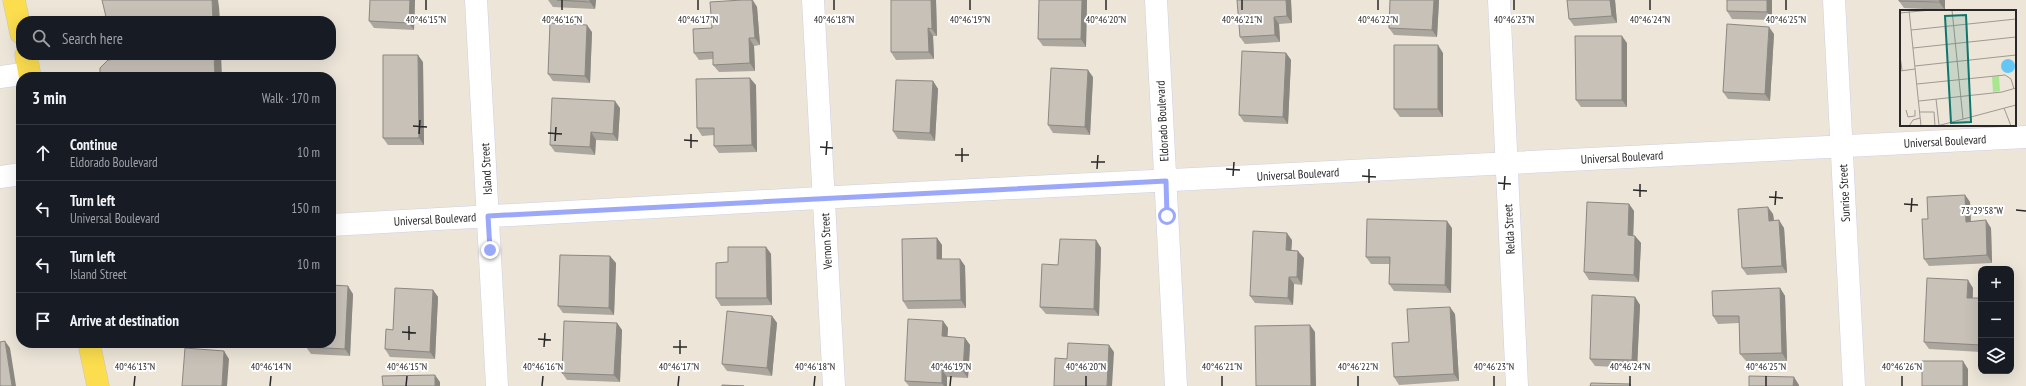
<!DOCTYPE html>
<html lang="en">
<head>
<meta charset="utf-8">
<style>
	body { margin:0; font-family:"PT Sans Narrow",sans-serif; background:#20242c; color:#f1f3f6 }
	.controls { position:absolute; right:12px; bottom:12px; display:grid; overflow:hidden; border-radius:8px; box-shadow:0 4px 16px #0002 }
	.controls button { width:36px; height:36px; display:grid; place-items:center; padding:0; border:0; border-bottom:1px solid #363941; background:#171b24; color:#f1f3f6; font:20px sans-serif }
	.stop { position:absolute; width:12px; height:12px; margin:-9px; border:3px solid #9ba8fa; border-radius:50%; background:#fff }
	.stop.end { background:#9ba8fa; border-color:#fff; box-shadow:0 1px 4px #0008 }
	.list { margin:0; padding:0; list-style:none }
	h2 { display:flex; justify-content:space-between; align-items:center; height:52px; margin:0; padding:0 16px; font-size:17px }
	h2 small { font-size:13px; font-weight:400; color:#9ea1a6 }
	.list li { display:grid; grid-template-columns:26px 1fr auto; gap:12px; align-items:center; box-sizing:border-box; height:56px; padding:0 16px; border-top:1px solid #363941 }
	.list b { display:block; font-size:15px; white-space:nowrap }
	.list p { margin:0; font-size:13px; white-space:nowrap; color:#9ea1a6 }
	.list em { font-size:13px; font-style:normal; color:#9ea1a6 }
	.icon { flex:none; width:22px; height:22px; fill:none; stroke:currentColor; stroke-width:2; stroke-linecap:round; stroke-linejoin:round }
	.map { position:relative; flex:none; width:2026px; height:386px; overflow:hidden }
	.search { position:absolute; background:#171b24; box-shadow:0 4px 16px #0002; left:16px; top:16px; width:320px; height:44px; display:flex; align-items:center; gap:10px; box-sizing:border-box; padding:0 14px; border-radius:16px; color:#9ea1a6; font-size:15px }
	.panel { position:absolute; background:#171b24; box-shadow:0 4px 16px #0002; left:16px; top:72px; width:320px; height:276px; border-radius:16px }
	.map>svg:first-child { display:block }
</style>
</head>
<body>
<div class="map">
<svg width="2026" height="386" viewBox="0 0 2026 386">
	<rect width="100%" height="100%" fill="#ece5d8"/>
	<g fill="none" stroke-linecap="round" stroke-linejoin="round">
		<defs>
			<path id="minor" d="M476,0L497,386
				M813,0L834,386
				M1156,0L1176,386
				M1499,0L1517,386
				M1834,0L1854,386
				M0,77L29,73
				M0,177L21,174
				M331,225L855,196L2026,137"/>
			<path id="major" d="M14,0L21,33
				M26,55L30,77
				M89,343L98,386"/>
		</defs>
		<use href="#minor" stroke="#cdd0e3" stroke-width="23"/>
		<use href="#major" stroke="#c7c7c7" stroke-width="23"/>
		<use href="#minor" stroke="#fff" stroke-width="22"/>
		<use href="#major" stroke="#fbdd4e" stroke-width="22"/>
	</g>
	<path fill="#aba69e" d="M370,0H415L414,30L374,28L369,21Z
		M548,0H596L595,9L553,7Z
		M742,0H753L757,7L760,45L754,46L755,71L719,72L713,65V59L699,60L694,53L712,28Z
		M891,0H936L937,36H933L934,59L896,60L891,52Z
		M1087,0L1086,47L1043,46L1038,39Z
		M1291,0L1292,23L1279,24L1280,42L1245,44L1240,37Z
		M1390,0H1439L1437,37L1394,35L1389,28Z
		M1567,0H1615L1617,23L1574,26L1569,19Z
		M1727,0H1772V20L1732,19L1727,11Z
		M1945,0V10L1904,8L1899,1Z
		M592,32L590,83L553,81L548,74Z
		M1774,34L1770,101L1728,99L1723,92Z
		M1627,43V107H1581L1576,100Z
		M1286,53L1291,60L1288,124L1244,122L1239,115Z
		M1443,53V117H1400L1394,109Z
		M423,62L424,145H388L383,138Z
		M1093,77L1090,135L1053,133L1048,125Z
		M933,81L938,89L935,141L898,139L893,131Z
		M756,85L757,152L719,153L714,146V135L702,136L697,128Z
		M620,108L618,141L596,140L595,155L555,152L550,145Z
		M1965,195L1970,202L1971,221L1991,228L1992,263L1929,266L1924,259L1928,219Z
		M1629,204L1634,211L1633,236H1635L1641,243L1639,282L1589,280L1584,272Z
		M1773,214L1774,221L1784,228L1787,273L1747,275L1742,268Z
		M1452,228L1451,293L1394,291L1389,284L1390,264H1371L1366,257Z
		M937,238L942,245V259H960L965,266L966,308L908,309L903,301Z
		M1096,240L1101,248L1099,316L1046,314L1040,307L1058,265Z
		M1292,240L1291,250L1304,258L1302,285L1294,284L1293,305L1255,303L1250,296Z
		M766,247L771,254L772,305L721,306L716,298L728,262Z
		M616,263L614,315L563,313L558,306Z
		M1780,288L1785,296L1787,361H1746L1740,354L1739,323L1718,324L1713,316Z
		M1973,288V298H1981V352L1929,349L1924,342Z
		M433,290L438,297L435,359L390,357L385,349L393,330Z
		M353,294L350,356L311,354L306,347Z
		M1635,297L1640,305L1637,368L1595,366L1590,359Z
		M1455,314L1459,381L1399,385L1394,377L1409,342Z
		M772,316L777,323L772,376L727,371L722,364Z
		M943,321L948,328L947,337L965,338L970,345L968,378L947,377V386H909L905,381Z
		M617,323L622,330L620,382L567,380L562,373Z"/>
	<path fill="#8b8781" d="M212,0H218L219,7L220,21H213Z
		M410,0H415L414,30L409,23Z
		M590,0H596L595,9L590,2Z
		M752,0L757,7L760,45L755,38Z
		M931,0H936L937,36L932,29Z
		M1082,0H1087L1086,47L1081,39Z
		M1286,0H1291L1292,23L1287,16Z
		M1434,0H1439L1437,37L1432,30Z
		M1610,0H1615L1617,23L1612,16Z
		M1767,0H1772V20L1767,12Z
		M1940,0H1945V10L1939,2Z
		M1274,17L1279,24L1280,42L1275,35Z
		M587,25L592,32L590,83L585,76Z
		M1769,27L1774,34L1770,101L1765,94Z
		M928,28L933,36L934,59L929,52Z
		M1622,36L1627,43V107L1622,100Z
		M749,38L754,46L755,71L750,63Z
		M1438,45L1443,53V117L1438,109Z
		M1286,53L1291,60L1288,124L1283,117Z
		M214,55H221L222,77H215Z
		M418,55L423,62L424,145L419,138Z
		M1088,70L1093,77L1090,135L1085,127Z
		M750,78L756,85L757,152L752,145Z
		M933,81L938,89L935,141L930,133Z
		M615,101L620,108L618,141L613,134Z
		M591,132L596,140L595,155L590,147Z
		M1965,195L1970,202L1971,229L1966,222Z
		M1629,204L1634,211L1633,243L1628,235Z
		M1768,207L1773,214L1775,228L1769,221Z
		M1779,220L1784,228L1787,273L1782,266Z
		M1986,220L1991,228L1992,263L1987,255Z
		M1447,221L1452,228L1451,293L1445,285Z
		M1287,233L1292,240L1291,257L1286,250Z
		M1635,236L1641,243L1639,282L1634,275Z
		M937,238L942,245V266L937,259Z
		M1096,240L1101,248L1099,316L1094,309Z
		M766,247L771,254L772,305L767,298Z
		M1298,251L1304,258L1302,285L1297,277Z
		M610,256L616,263L614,315L609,308Z
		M960,259L965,266L966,308L961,300Z
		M1289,277L1294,284L1293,305L1288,298Z
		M1968,280L1973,288L1972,305L1967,298Z
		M348,286L353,294L350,356L345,349Z
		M1780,288L1785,296L1787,361L1782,353Z
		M433,290L438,297L435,359L430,352Z
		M1635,297L1640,305L1637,368L1632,360Z
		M1450,307L1455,314L1459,381L1454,374Z
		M772,316L777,323L772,376L767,368Z
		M943,321L948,328L947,344L942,336Z
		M617,323L622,330L620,382L614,375Z
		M1310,325L1315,332L1316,386H1311Z
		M965,338L970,345L968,378L963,371Z
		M5,341L10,348L16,386H12Z
		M1109,345L1114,352L1112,386H1107Z
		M224,351L229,359L227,386H222Z
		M1963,361L1968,369V386H1963Z
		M942,370L947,377V386H944L942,383Z
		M435,375L440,382V386H435Z
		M1794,377L1799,385V386H1793Z"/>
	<path fill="#c7c1b8" stroke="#8b8781" d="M102,0H212L213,21H107Z
		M370,0H410L409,23L369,21Z
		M557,0H590V2Z
		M742,0H752L755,38H749L750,63L713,65V52L694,53L693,29L712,28L710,2Z
		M891,0H931L932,29L928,28L929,52H891Z
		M1039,0H1082L1081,39H1038Z
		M1237,0H1286L1287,16L1274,17L1275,35L1240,37Z
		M1390,0H1434L1432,30L1389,28Z
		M1567,0H1610L1612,16L1569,19Z
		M1727,0H1767V12L1727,11Z
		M1899,0H1940L1939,2L1899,1Z
		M550,23L587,25L585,76L548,74Z
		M1727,24L1769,27L1765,94L1723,92Z
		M1575,36H1622V100H1576Z
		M1394,45H1438V109H1394Z
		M1242,51L1286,53L1283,117L1239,115Z
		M114,55H214L215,77H100V68L108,60L115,59Z
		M383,55H418L419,138H383Z
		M1051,68L1088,70L1085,127L1048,125Z
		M750,78L752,145L714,146V128H697L696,79Z
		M896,80L933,81L930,133L893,131Z
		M552,98L615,101L613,134L591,132L590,147L550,145Z
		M1965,195L1966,222L1986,220L1987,255L1924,259L1922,219H1928L1927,197Z
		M1587,202L1629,204L1628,235L1635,236L1634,275L1584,272Z
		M1768,207L1769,221L1779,220L1782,266L1742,268L1738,209Z
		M1367,219L1447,221L1445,285L1389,284L1390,257H1366Z
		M1253,231L1287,233L1286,250L1298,251L1297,277H1289L1288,298L1250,296Z
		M937,238V259H960L961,300L903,301L902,239Z
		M1060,239L1096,240L1094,309L1040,307L1042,264L1058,265Z
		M728,247H766L767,298H716V263L728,262Z
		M560,255L610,256L609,308L558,306Z
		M1927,278L1968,280L1967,298H1981V345L1924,342Z
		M331,285L348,286L345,349L306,347V343H331Z
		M395,288L433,290L430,352L385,349L386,329L393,330Z
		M1780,288L1782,353L1740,354L1739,316H1713L1712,291Z
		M1592,295L1635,297L1632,360L1590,359Z
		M1450,307L1454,374L1394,377L1392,343L1409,342L1407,309Z
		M727,311L772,316L767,368L722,364Z
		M908,319L943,321L942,336L965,338L963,371L942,370V383L905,381Z
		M564,321L617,323L614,375L562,373Z
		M1310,325L1311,386H1256L1255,326Z
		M5,341L12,386H0V342Z
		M1068,343L1109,345L1107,386H1054L1055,358L1067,359Z
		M185,348L224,351L222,386H182Z
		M1922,361H1963V386H1922Z
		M435,375V386H383L382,376Z
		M1749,376L1794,377L1793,386H1749Z
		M1591,383L1630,384V386H1590Z
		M722,385L744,386H722Z"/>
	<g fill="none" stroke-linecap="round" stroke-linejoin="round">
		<path stroke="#9ba8fa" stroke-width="5" d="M490,250L488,216L1166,181L1167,216"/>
	</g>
	<path fill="none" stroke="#282828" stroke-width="1.5" d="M426,10V0M562,10V0M698,10V0M834,10V0M970,10V0M1106,10V0M1242,10V0M1378,10V0M1514,10V0M1650,10V0M1786,10V0M413,126L427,127M548,133L562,134M419,134L420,120M684,140L698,141M555,141L556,127M820,147L833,148M691,148V134M826,155L827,141M955,155H969M962,162V148M1091,162H1105M1097,169L1098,155M1226,169L1240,170M1233,176L1234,162M1362,176L1376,177M1369,183V169M1498,183L1511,184M1504,190L1505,176M1633,190L1647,191M1640,197V184M1769,197L1783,198M1904,204L1918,205M1775,205L1776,191M2016,210L2026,211M1911,212L1912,198M402,332L416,333M538,339L551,340M409,340V326M544,347L545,333M673,347H687M680,354V340M134,386L135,376M270,386L271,376M406,386L407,376M542,386L543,376M678,386L679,376M814,386L815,376M950,386L951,376M1086,386V376M1222,386V376M1358,386V376M1494,386V376M1630,386V376M1766,386V376M1902,386V376"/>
	<g text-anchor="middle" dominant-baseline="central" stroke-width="4" stroke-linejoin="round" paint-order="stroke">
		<g font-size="12" fill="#282828" stroke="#fff">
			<text transform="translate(1162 121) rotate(-93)">Eldorado Boulevard</text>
			<text transform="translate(1945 141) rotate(-3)">Universal Boulevard</text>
			<text transform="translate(1622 157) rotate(-3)">Universal Boulevard</text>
			<text transform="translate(486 169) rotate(-93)">Island Street</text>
			<text transform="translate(1298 174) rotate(-3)">Universal Boulevard</text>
			<text transform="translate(1844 193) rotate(-93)">Sunrise Street</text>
			<text transform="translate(435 219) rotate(-3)">Universal Boulevard</text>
			<text transform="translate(1509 229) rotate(-93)">Relda Street</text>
			<text transform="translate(826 241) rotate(-93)">Vernon Street</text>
		</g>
	</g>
	<g transform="translate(1900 10)">
		<rect width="116" height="116" fill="#ece5d8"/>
		<path d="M99,66L100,81L93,82L92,67Z" fill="#a8e790"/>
		<path d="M101 56a7 7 0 1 1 14 0a7 7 0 1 1-14 0Z" fill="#62c7f7"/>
		<path fill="none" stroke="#9e9992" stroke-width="1" d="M9,0L21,116M52,0L63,109M0,3L31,0M11,20L116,9M13,38L116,27M0,46L2,60M15,56L116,45M0,61L15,59M17,74L105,65L111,69L114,79M36,89L39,115M19,91L102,82L116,78M104,98L111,116M6,100L8,107L15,106V100M20,102H34L35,116M9,116L13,110L20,108M37,116L116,95"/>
		<path fill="#0f766e" fill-opacity="0.15" stroke="#0f766e" stroke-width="2" d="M66,5L71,112L51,113L45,6Z"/>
		<rect width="116" height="116" fill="none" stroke="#282828" stroke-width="2"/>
	</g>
	<g font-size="10" text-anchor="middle" fill="#282828" stroke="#fff" stroke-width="4" stroke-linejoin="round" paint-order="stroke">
		<text x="426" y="23">40°46'15"N</text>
		<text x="562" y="23">40°46'16"N</text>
		<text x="698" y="23">40°46'17"N</text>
		<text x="834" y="23">40°46'18"N</text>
		<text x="970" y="23">40°46'19"N</text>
		<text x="1106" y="23">40°46'20"N</text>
		<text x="1242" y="23">40°46'21"N</text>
		<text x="1378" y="23">40°46'22"N</text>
		<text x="1514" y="23">40°46'23"N</text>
		<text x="1650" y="23">40°46'24"N</text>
		<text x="1786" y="23">40°46'25"N</text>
		<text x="1982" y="214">73°29'58"W</text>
		<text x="135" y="370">40°46'13"N</text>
		<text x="271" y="370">40°46'14"N</text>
		<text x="407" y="370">40°46'15"N</text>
		<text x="543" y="370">40°46'16"N</text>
		<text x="679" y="370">40°46'17"N</text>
		<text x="815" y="370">40°46'18"N</text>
		<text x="951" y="370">40°46'19"N</text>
		<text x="1086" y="370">40°46'20"N</text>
		<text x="1222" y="370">40°46'21"N</text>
		<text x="1358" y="370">40°46'22"N</text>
		<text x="1494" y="370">40°46'23"N</text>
		<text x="1630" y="370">40°46'24"N</text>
		<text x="1766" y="370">40°46'25"N</text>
		<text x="1902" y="370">40°46'26"N</text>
	</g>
</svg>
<div class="controls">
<button>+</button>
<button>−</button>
<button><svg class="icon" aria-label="layers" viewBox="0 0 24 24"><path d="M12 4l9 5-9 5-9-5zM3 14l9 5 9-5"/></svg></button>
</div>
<div class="stop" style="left:1167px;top:216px"></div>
<div class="stop end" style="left:490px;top:250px"></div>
<div class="search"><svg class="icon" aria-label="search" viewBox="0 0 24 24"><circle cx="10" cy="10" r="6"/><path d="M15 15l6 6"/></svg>Search here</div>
<section class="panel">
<h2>3 min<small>Walk · 170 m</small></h2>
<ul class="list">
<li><svg class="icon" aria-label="ahead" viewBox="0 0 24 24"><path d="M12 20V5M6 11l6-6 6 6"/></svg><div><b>Continue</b><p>Eldorado Boulevard</p></div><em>10 m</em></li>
<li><svg class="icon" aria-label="left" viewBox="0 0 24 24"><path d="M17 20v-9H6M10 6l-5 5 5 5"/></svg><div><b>Turn left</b><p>Universal Boulevard</p></div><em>150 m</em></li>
<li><svg class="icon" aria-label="left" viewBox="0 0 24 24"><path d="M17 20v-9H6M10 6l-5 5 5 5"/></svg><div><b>Turn left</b><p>Island Street</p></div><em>10 m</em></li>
<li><svg class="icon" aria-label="arrive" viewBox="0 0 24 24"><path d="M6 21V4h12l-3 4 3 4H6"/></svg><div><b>Arrive at destination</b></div></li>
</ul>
</section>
</div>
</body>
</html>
